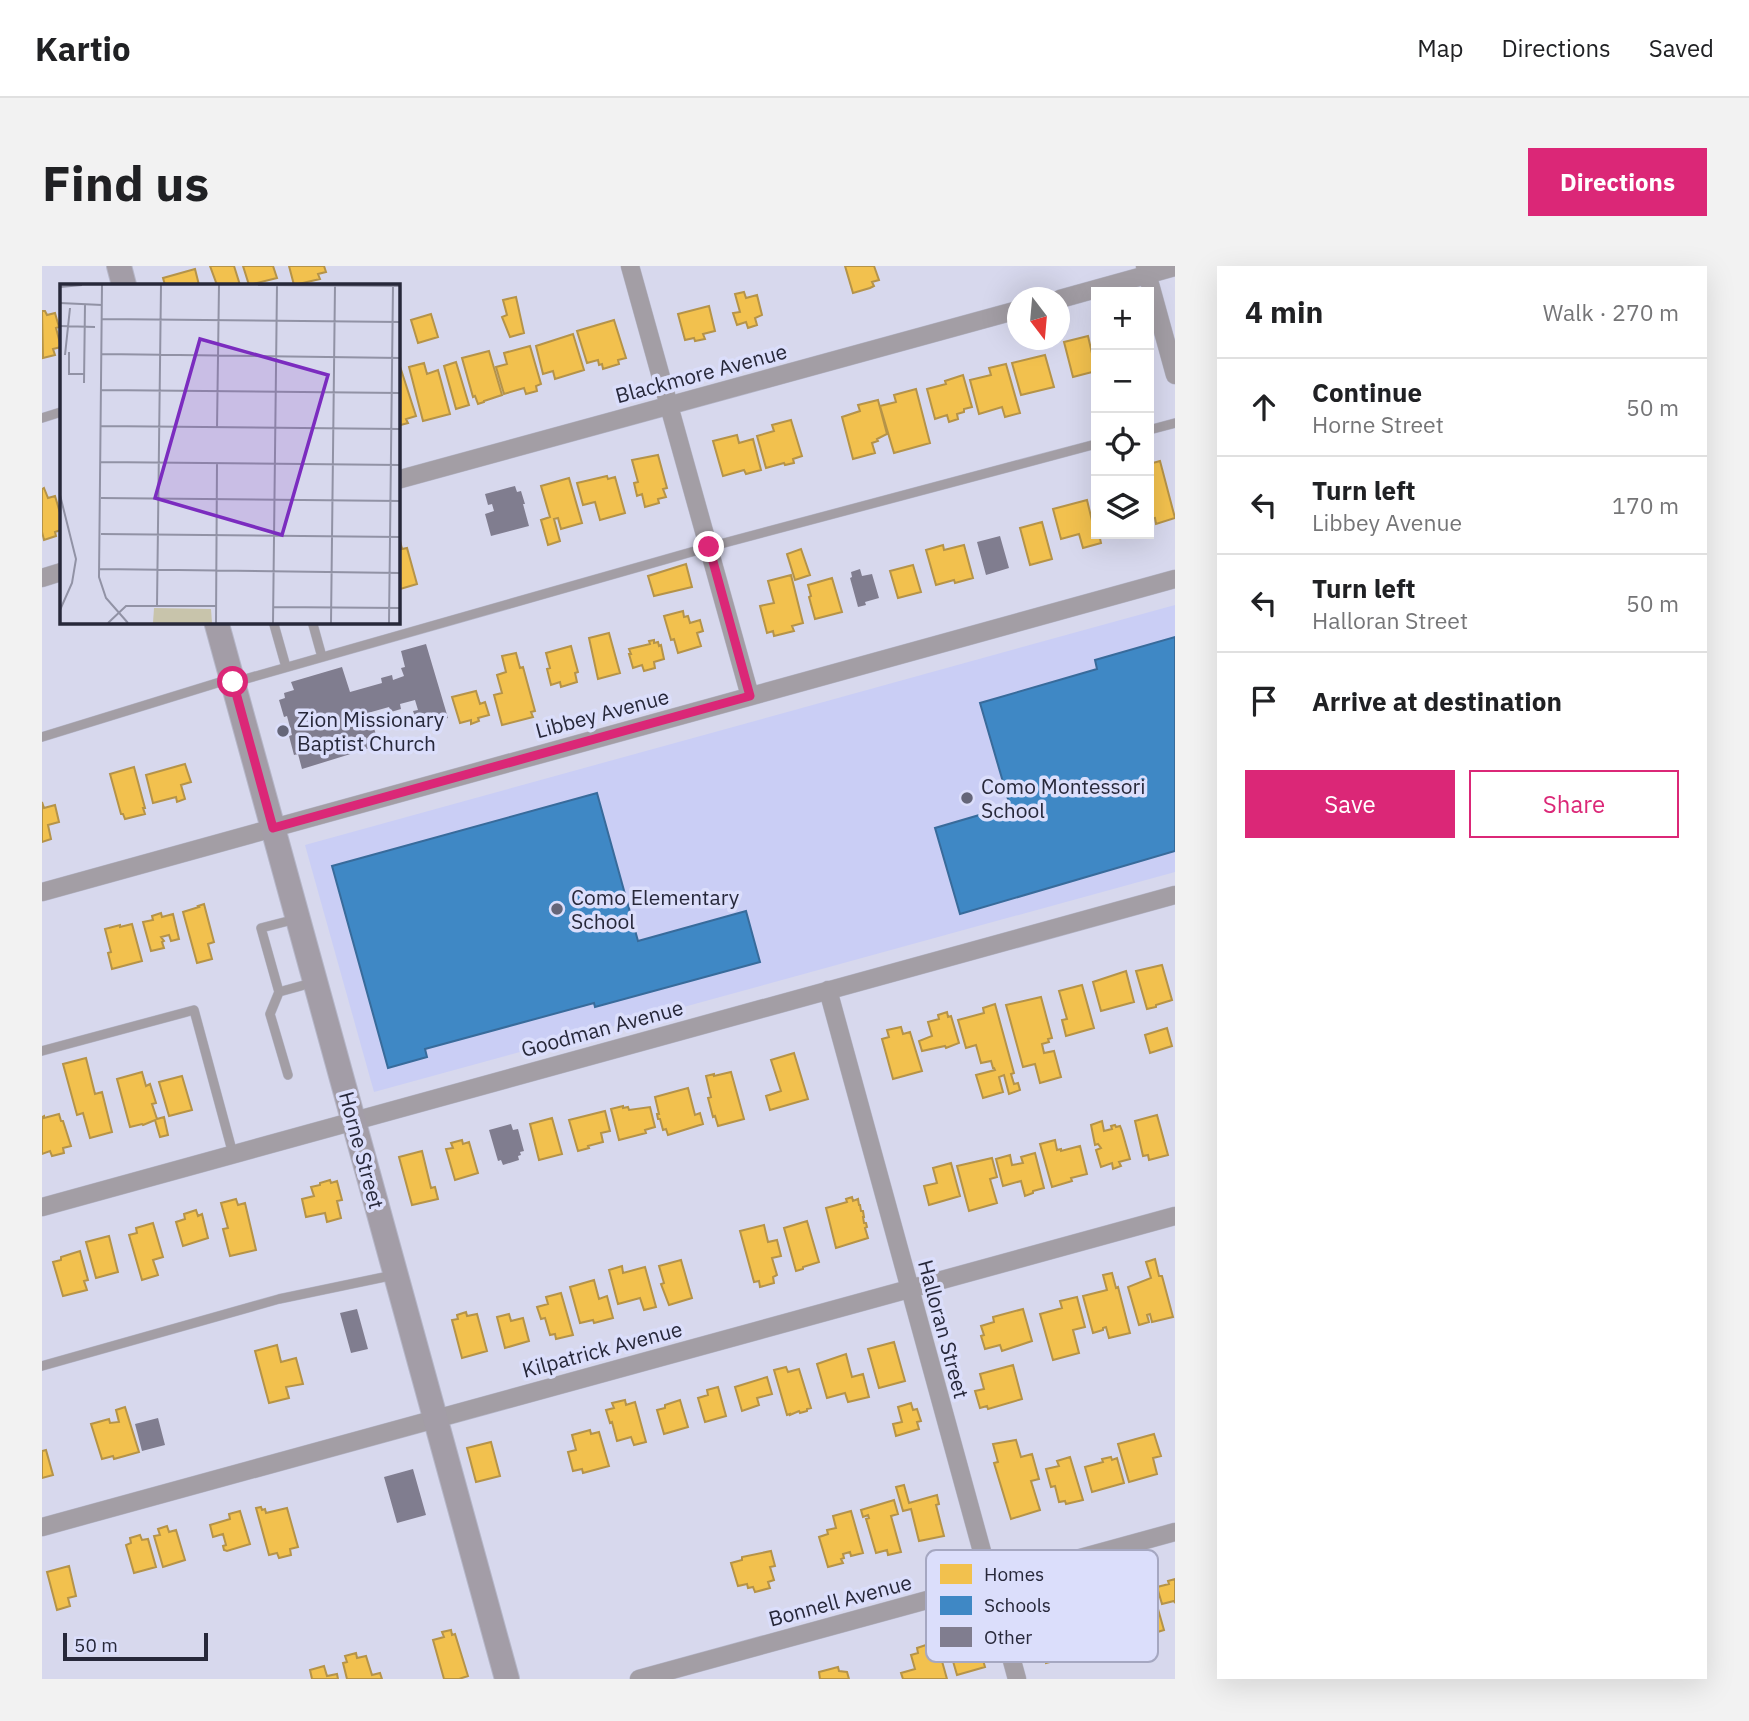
<!DOCTYPE html>
<html lang="en">
<head>
<meta charset="utf-8">
<style>
	body { margin:0; font-family:"IBM Plex Sans",sans-serif; background:#f2f2f2; color:#202124 }
	.controls { position:absolute; right:21px; top:21px; display:grid; overflow:hidden; border-radius:0px; box-shadow:0 7px 28px #0002 }
	.controls button { width:63px; height:63px; display:grid; place-items:center; padding:0; border:0; border-bottom:2px solid #e0e0e0; background:#fff; color:#202124; font:35px sans-serif }
	.compass { position:absolute; left:965px; top:21px; width:63px; height:63px; border-radius:50%; background:#fff; box-shadow:0 7px 28px #0002; rotate:164deg }
	.scale { position:absolute; left:21px; bottom:18px; width:145px; box-sizing:border-box; padding-left:7px; border:4px solid #27283a; border-top:0; font-size:19px; line-height:24px; white-space:nowrap; color:#27283a; -webkit-text-stroke:5px #dbdefb; paint-order:stroke }
	.stop { position:absolute; width:21px; height:21px; margin:-16px; border:5px solid #db2777; border-radius:50%; background:#fff }
	.stop.end { background:#db2777; border-color:#fff; box-shadow:0 2px 7px #0008 }
	.list { margin:0; padding:0; list-style:none }
	h2 { display:flex; justify-content:space-between; align-items:center; height:91px; margin:0; padding:0 28px; font-size:30px }
	h2 small { font-size:23px; font-weight:400; color:#757577 }
	.list li { display:grid; grid-template-columns:46px 1fr auto; gap:21px; align-items:center; box-sizing:border-box; height:98px; padding:0 28px; border-top:2px solid #e0e0e0 }
	.list b { display:block; font-size:26px; white-space:nowrap }
	.list p { margin:0; font-size:23px; white-space:nowrap; color:#757577 }
	.list em { font-size:23px; font-style:normal; color:#757577 }
	.actions { display:flex; gap:14px; padding:21px 28px }
	.actions a { flex:1; padding:16px 0; border:2px solid #db2777; border-radius:0px; text-align:center; font-size:24px; color:#db2777 }
	.actions .main { background:#db2777; color:#fff }
	.icon { flex:none; width:38px; height:38px; fill:none; stroke:currentColor; stroke-width:2; stroke-linecap:round; stroke-linejoin:round }
	.map { position:relative; flex:none; width:1133px; height:1413px; overflow:hidden; border-radius:0px }
	header { display:flex; align-items:center; gap:42px; box-sizing:border-box; height:98px; padding:0 35px; background:#fff; border-bottom:2px solid #e0e0e0 }
	header strong { font-size:33px }
	nav { display:flex; gap:38px; margin-inline-start:auto; font-size:24px }
	.intro { display:flex; align-items:center; justify-content:space-between; box-sizing:border-box; height:168px; padding:0 42px }
	h1 { margin:0; font-size:49px }
	.button { padding:18px 32px; border-radius:0px; background:#db2777; color:#fff; font-size:24px; font-weight:700 }
	main { display:flex; gap:42px; padding:0 42px }
	aside { flex:1; background:#fff; border-radius:0px; box-shadow:0 7px 28px #0002 }
	.map>svg:first-child { display:block }
</style>
</head>
<body>
<header>
<strong>Kartio</strong>
<nav><a>Map</a><a>Directions</a><a>Saved</a></nav>
</header>
<div class="intro"><h1>Find us</h1><a class="button">Directions</a></div>
<main>
<div class="map">
<svg width="1133" height="1413" viewBox="0 0 1133 1413">
	<rect width="100%" height="100%" fill="#d7d8ed"/>
	<path fill="#cacef5" d="M1133,339V606L332,826L263,579Z"/>
	<path fill="#f2c14e" stroke="#b59348" stroke-width="2" d="M168,0H192L198,19H175Z
		M201,0H231L235,12L207,19Z
		M247,0H282L284,6L276,8L278,13L252,19Z
		M803,0H832L837,14L830,16L832,20L828,22L811,27Z
		M153,3L157,19H123L121,12Z
		M702,26L704,32L715,29L720,49L713,52L715,59L706,62L704,56L695,59L691,47L698,46L693,28Z
		M474,31L482,67L468,71L460,51L465,49L461,34Z
		M667,40L673,65L661,68L663,73L653,75L652,72L643,74L636,48Z
		M0,45H3L5,49L13,47L17,61L14,62L19,81L11,83L13,89L1,92Z
		M389,48L396,71L376,77L369,54Z
		M572,54L584,92L576,94L577,98L561,103L560,98L557,99L556,94L545,97L535,65Z
		M531,68L542,104L513,113L511,105L501,108L494,80Z
		M1046,70L1054,105L1031,111L1022,76Z
		M488,80L499,118L494,120L495,125L484,128L482,122L462,128L454,101L465,98L462,87Z
		M447,85L460,129L442,135V136L436,138L433,130L431,131L420,92Z
		M1003,89L1012,121L979,129L970,97Z
		M355,91L374,150L364,153L366,157L355,160Z
		M414,96L427,139L414,143L402,100Z
		M382,97L385,108L396,104L408,148L381,155L367,101Z
		M964,98L978,147L963,151L960,141L937,148L928,114L949,109L947,102Z
		M921,109L930,141L922,143V146L915,148L916,153L907,156L905,149L893,153L885,123L904,118L903,115Z
		M874,123L888,177L852,187L838,140L854,136L852,129Z
		M836,134L845,168L835,173L836,175L830,177L833,187L811,193L800,151L818,145L816,139Z
		M749,154L760,190L751,193L752,197L743,199L742,197L724,202L715,170L732,165L730,159Z
		M695,169L697,177L711,173L719,204L704,208L702,204L681,210L671,175Z
		M616,189L625,222L621,223L624,231L616,233L617,237L603,241L600,228L595,230L592,217L596,216L590,194Z
		M1118,195L1133,252L1114,258L1113,252L1107,253V198Z
		M565,210L566,213L573,211L583,247L558,254L553,236L541,239L535,217Z
		M527,212L540,257L519,263L516,252L512,253L518,275L506,279L499,254L508,251L499,220Z
		M2,222L6,232L13,230L19,250V264L13,266L14,270L2,274L0,266V223Z
		M1045,234L1052,263L1054,262V268H1057L1059,277L1041,282L1037,268L1019,273L1011,243Z
		M1000,256L1010,293L988,299L978,262Z
		M355,275H358L360,283L365,282L375,318L355,324Z
		M901,279L902,284L922,279L931,312L913,317L912,314L894,319L884,284Z
		M759,283L768,309L753,314L745,288Z
		M644,298L650,321L612,330L606,310Z
		M871,299L879,326L856,332L848,305Z
		M749,309L761,357L750,360L752,365L732,370L731,365L725,367L718,340L732,337L726,315Z
		M790,312L800,346L773,353L767,331L769,330L766,319Z
		M641,345L642,351L646,350L648,357L658,354L661,365L655,367L659,380L636,387L632,373L629,374L622,350Z
		M567,367L578,407L556,413L547,372Z
		M612,374V377L616,376L617,380L619,379L622,393L612,396L613,402L602,405L600,399L591,402L587,388H589L587,383L608,378L607,375Z
		M529,380L536,406L533,407L535,416L519,421L518,416L509,419L505,403L508,402L504,387Z
		M474,387L478,402L481,401L493,445L489,446L491,451L460,459L452,429L460,427L455,409L464,406L460,390Z
		M434,425L438,438L443,436L447,449L436,452L437,455L429,458V454L418,457L410,431Z
		M143,498L149,516L139,519L143,533L135,536L134,531L111,537L104,509Z
		M92,501L103,542H101L103,548L83,553L81,548H79L68,508Z
		M0,536L2,542L13,539L17,556L6,559L9,573L0,576Z
		M162,638L172,676L166,678L170,693L155,697L141,646L157,641L156,640Z
		M119,647L120,651L131,648L137,673L129,675L127,669L119,671L122,675L120,676L122,682L109,685L101,656L111,654L110,650Z
		M90,658L100,695L70,703L66,687L69,686L63,663L78,659V661Z
		M1120,699L1130,734L1114,739V741L1105,743L1094,705Z
		M1084,705L1092,736L1059,745L1051,716Z
		M1040,719L1052,762L1024,770L1020,754L1025,753L1017,725Z
		M999,731L1010,772L1006,773L1007,776L1000,778L1002,787L1012,785L1019,811L998,817L993,798L981,801L964,739Z
		M953,738L972,807L969,808L972,818L976,817L978,824L967,828L962,809L957,811L961,826L941,832L934,809L953,804L952,802H951L949,795L939,797L934,779L924,782L916,754L942,747L941,742Z
		M905,746L906,751L909,750L917,777L904,782L903,780L880,785L877,775L890,770L886,756L897,753L896,749Z
		M859,761L861,768L868,766L880,805L851,813L840,773L847,771L845,764Z
		M1125,762L1130,780L1108,787L1103,769Z
		M752,787L766,833L728,844L724,830L739,825L729,794Z
		M44,792L53,828L60,826L70,866L48,872L41,847L35,849L21,798Z
		M100,806L104,820L108,818L114,837L110,838L115,853L122,851L126,869L118,871L113,854L101,859L100,858L88,861L75,813Z
		M689,806L702,853L676,860L673,850L671,851L666,832L669,831L664,810L672,808V810Z
		M140,810L150,844L127,850L117,816Z
		M646,822L653,849L658,847L661,858L626,869L624,863L621,864L618,853H616L615,848H617L613,831Z
		M581,840V842L586,841L587,844L608,841L613,861L603,864L604,867L577,874L569,843Z
		M563,845L568,865L559,867L561,876L546,880L547,882L536,885L527,854Z
		M17,848L19,855H21L29,880L21,882L22,887L10,890L8,885L0,888V851L2,850V852Z
		M1115,849L1126,889L1107,894L1106,889L1101,890L1093,855Z
		M510,852L520,888L497,894L488,858Z
		M1060,855L1062,865L1070,863L1069,860L1073,859L1074,861L1078,860L1080,865L1088,893L1077,896L1079,900L1071,903L1070,897L1059,901L1054,884L1059,882L1056,878L1053,879L1049,859Z
		M420,874L421,878L427,876L436,907L413,914L404,883L411,882L409,877Z
		M1013,874L1015,884L1019,883V885L1038,880L1045,908L1029,912L1030,915L1010,921L998,878Z
		M380,885L389,922L393,921L396,933L370,939L357,891Z
		M993,887L1002,922L991,925V927L983,930L979,915L961,920L954,893L968,889L970,899L981,897L979,891Z
		M950,892L955,911L948,913L955,937L927,945L915,900Z
		M909,897L918,930L887,939L882,920L895,917L891,902Z
		M288,914L289,917L295,915L300,934L295,935L299,952L285,956L283,947L264,951L260,933L272,930L269,921L278,919V917Z
		M810,931L811,935L816,933L817,939H818L819,945H821L822,951H821L822,957H824L825,961L823,962L826,972L794,982L784,942L805,936L804,933Z
		M194,933L196,939L203,937L214,984L188,990L181,963L186,962L179,937Z
		M154,944L156,950L160,948L166,972L141,980L134,956L143,953L142,948Z
		M765,955L777,996L761,1001V1003L754,1005L742,962Z
		M111,957L121,991L111,994L116,1009L100,1014L87,969L95,967L94,962Z
		M722,959L726,976L735,974L739,990L730,992L735,1009L731,1011L732,1017L718,1021L717,1015L712,1016L698,965Z
		M67,970L76,1006L54,1012L44,976Z
		M38,985L46,1014L42,1015L45,1024L21,1030L11,996L19,994V991Z
		M1113,993L1117,1010H1120L1131,1051L1110,1056L1108,1048L1105,1049L1107,1056L1097,1059L1086,1021L1109,1012L1104,996Z
		M639,994L650,1032L627,1039L619,1018L622,1017L617,1000Z
		M580,1000L581,1007L603,1001L614,1041L602,1044L598,1032L576,1038L567,1004Z
		M1070,1007L1074,1022L1076,1021L1088,1067L1067,1072L1064,1061L1061,1062V1064L1051,1067L1041,1030L1065,1024L1061,1009Z
		M552,1014L557,1033L565,1030L571,1052L552,1057L551,1054L538,1057L528,1021Z
		M519,1027L531,1069L514,1073L513,1068L508,1069L503,1052L499,1053L495,1041L506,1038L504,1031Z
		M1035,1031L1043,1061L1031,1064L1037,1087L1011,1094L998,1048L1020,1042L1018,1035Z
		M981,1043L990,1075L960,1085L958,1079L943,1083L939,1070L942,1069L939,1060L952,1056L951,1051Z
		M424,1046L425,1050L435,1048L445,1085L420,1092L410,1054L416,1053L415,1049Z
		M467,1048L469,1055L481,1052L487,1075L463,1082L455,1051Z
		M852,1076L863,1115L837,1122L826,1083Z
		M235,1079L239,1096L254,1092L261,1118L244,1121L247,1132L227,1137L213,1085Z
		M804,1088L810,1111L821,1108L827,1131L806,1136L803,1127L785,1132L775,1098Z
		M971,1099L980,1133L946,1143L945,1140L938,1142L933,1125L942,1123L938,1108Z
		M744,1101L746,1106L757,1103L769,1142L765,1143V1145L758,1147L757,1145L748,1149V1148L745,1149L732,1104Z
		M725,1111L730,1128L715,1132L717,1139L700,1145L693,1121Z
		M676,1121L684,1150L663,1156L656,1132L666,1129L665,1124Z
		M583,1134L584,1139L593,1136L604,1176L592,1179L589,1171L575,1175L570,1156L568,1157L564,1144L572,1142L570,1137Z
		M638,1134L646,1161L622,1168L615,1144L623,1142V1139Z
		M869,1137L871,1144L875,1143L879,1155L875,1156L877,1163L854,1170L851,1158L860,1156L856,1141Z
		M83,1141L97,1186L72,1193L71,1190L60,1193L49,1158L67,1153L68,1157L77,1156L74,1144Z
		M548,1164L549,1168L557,1166L567,1200L541,1207L540,1203L531,1205L526,1186L534,1184L530,1169Z
		M1112,1168L1119,1190L1111,1192L1115,1208L1087,1216L1076,1178Z
		M974,1174L979,1191L990,1188L997,1213L989,1215L998,1244L969,1253L952,1197L956,1196L951,1178Z
		M449,1176L458,1210L434,1216L425,1182Z
		M4,1184L11,1209L0,1212V1185Z
		M1028,1191L1041,1234L1024,1238L1023,1235L1017,1236L1013,1220L1009,1221L1004,1203L1017,1200L1015,1195Z
		M1069,1191L1070,1194L1075,1192L1082,1217L1050,1226L1043,1201L1061,1196L1060,1193Z
		M862,1219L867,1237L895,1229L897,1238L894,1239L902,1270L877,1275L869,1243L861,1245L854,1221Z
		M852,1234L856,1248L849,1250L859,1286L846,1289L845,1284L834,1287L824,1253L827,1252L826,1249L821,1251L819,1244Z
		M219,1241L220,1244L223,1243L224,1247L245,1242L256,1281L248,1283L249,1289L237,1292L235,1287L227,1289L214,1242Z
		M198,1245L208,1278L185,1285L182,1284L181,1280L184,1279L181,1268L171,1271L168,1259L188,1253L187,1248Z
		M809,1245L821,1287L809,1290L808,1286L801,1288L802,1292L799,1293L801,1297L786,1301L777,1271L786,1268L785,1264L794,1262L791,1250Z
		M125,1260L127,1266L134,1264L143,1294L121,1301L112,1270L118,1269L116,1263Z
		M98,1269L100,1274L106,1273L114,1301L92,1307L84,1279L89,1277L88,1272Z
		M729,1285L733,1300L728,1301L732,1314L726,1316L728,1322L713,1326L711,1321L706,1322L705,1318L696,1320L689,1297L700,1294V1291Z
		M27,1300L34,1330L26,1332L28,1340L15,1344L5,1306Z
		M1133,1313V1337L1132,1335L1120,1338L1115,1321L1127,1318L1126,1315Z
		M1107,1318L1108,1323L1110,1322L1122,1364L1099,1371L1087,1328H1089L1088,1323Z
		M1023,1325L1034,1367L1027,1369L1030,1378H1026L1027,1382H1025L1027,1391L1004,1397L993,1353L1008,1349L1007,1345L1019,1342L1015,1327Z
		M409,1364L410,1369L413,1368L426,1410L417,1413H402L391,1374L402,1371L400,1366Z
		M933,1366L943,1401L915,1409L906,1378L919,1374L918,1370Z
		M887,1378L889,1383L896,1381L905,1413H861L859,1407L873,1403L869,1389L876,1387L875,1382Z
		M314,1387L315,1392L324,1390L330,1409L338,1407L340,1413H305L301,1397L305,1396L303,1390Z
		M282,1400L285,1410L295,1408L296,1413H270L268,1404Z
		M796,1401L797,1405L805,1406L807,1413H778L777,1406Z"/>
	<path fill="#3f88c5" stroke="#386b9b" stroke-width="2" d="M1133,371V585L918,648L893,562L968,540L938,437L1055,403L1053,394Z
		M555,527L596,675L704,645L718,696L553,741L552,737L383,783L385,791L346,802L290,600Z"/>
	<path fill="#807d8f" d="M473,220L475,226L479,225L483,238H481L487,260L449,270L443,248L452,245L450,238L446,239L443,228Z
		M958,270L967,302L944,309L935,276Z
		M818,303L820,310L830,308L837,332L823,336L824,339L816,341L808,312L810,311L809,306Z
		M384,378L406,452L380,459L379,455L375,456L371,445L376,444L373,434L358,438L359,443L349,446L347,441L315,450L316,455L329,451L334,469L325,472L328,482L260,503L256,488L252,489L247,470L250,469L245,450L242,451L237,434L243,432L242,427L252,424L249,416L300,401L308,426L340,417L339,412L350,409L351,414L362,410L359,402L363,401L359,385Z
		M469,858L471,864L476,863L482,885L478,886L479,889L476,890L477,894L461,899L459,894L456,895L447,864Z
		M315,1043L326,1083L309,1087L298,1047Z
		M116,1152L123,1179L100,1185L93,1158Z
		M371,1203L384,1249L355,1257L342,1211Z"/>
	<g fill="none" stroke-linecap="round" stroke-linejoin="round">
		<defs>
			<path id="lane" d="M0,152L19,146
				M1107,164L1133,157
				M231,355L244,401
				M270,355L280,391
				M193,416L667,281L1054,178
				M0,471L188,413
				M254,653L219,662L237,726L273,716
				M237,726L228,748L246,809
				M0,785L152,744L191,888
				M0,1100L237,1033L352,1009"/>
			<path id="street" d="M588,0L708,430
				M1103,0L1133,109
				M1018,33L1133,1
				M355,214L976,44
				M0,312L19,306
				M0,626L1133,313
				M786,724L975,1413
				M0,941L1133,629
				M0,1261L1133,950
				M597,1413L1133,1266"/>
			<path id="secondary" d="M77,0L82,19
				M174,355L465,1413"/>
		</defs>
		<use href="#lane" stroke="#b5b6c8" stroke-width="10"/>
		<use href="#street" stroke="#b5b6c8" stroke-width="19"/>
		<use href="#secondary" stroke="#b5b6c8" stroke-width="26"/>
		<use href="#lane" stroke="#a39ea5" stroke-width="9"/>
		<use href="#street" stroke="#a39ea5" stroke-width="18"/>
		<use href="#secondary" stroke="#a39da7" stroke-width="24"/>
	</g>
	<g fill="none" stroke-linecap="round" stroke-linejoin="round">
		<path stroke="#db2777" stroke-width="9" d="M191,416L231,562L708,430L667,281"/>
	</g>
	<g fill="#656679" stroke="#dbdefb" stroke-width="2.5">
		<circle cx="241" cy="465" r="7"/>
		<circle cx="925" cy="532" r="7"/>
		<circle cx="515" cy="643" r="7"/>
	</g>
	<g text-anchor="middle" dominant-baseline="central" stroke-width="7" stroke-linejoin="round" paint-order="stroke">
		<g font-size="21" fill="#27283a" stroke="#dbdefb">
			<text transform="translate(659 107) rotate(-15)">Blackmore Avenue</text>
			<text transform="translate(560 447) rotate(-15)">Libbey Avenue</text>
			<text transform="translate(560 762) rotate(-15)">Goodman Avenue</text>
			<text transform="translate(320 884) rotate(75)">Horne Street</text>
			<text transform="translate(902 1063) rotate(75)">Halloran Street</text>
			<text transform="translate(560 1083) rotate(-15)">Kilpatrick Avenue</text>
			<text transform="translate(798 1334) rotate(-15)">Bonnell Avenue</text>
		</g>
		<g font-size="21" fill="#27283a" stroke="#dbdefb" text-anchor="start">
			<text x="255" y="453">Zion Missionary<tspan x="255" dy="24">Baptist Church</tspan></text>
			<text x="939" y="520">Como Montessori<tspan x="939" dy="24">School</tspan></text>
			<text x="529" y="631">Como Elementary<tspan x="529" dy="24">School</tspan></text>
		</g>
	</g>
	<g transform="translate(18 18)">
		<rect width="340" height="340" fill="#d7d8ed"/>
		<path d="M94,324L151,325L152,339H93Z" fill="#c8c4ab"/>
		<path fill="none" stroke="#9192a5" stroke-width="2" d="M42,1L39,293L46,314L68,339M198,1L340,2M0,3L22,1M0,19L42,21M42,35L340,38M0,42L35,43M9,68V90H24M42,70L340,74M5,71L10,24M24,99L25,20M41,106L340,109M41,142L340,145M157,144L159,1M41,178L340,181M0,211L16,275L12,299L0,326M41,214L340,217M41,250L340,253M39,285L340,289M97,322L101,1M213,323L340,324M48,339L66,322H156M156,339L157,179M213,339L217,1M271,339L275,1M329,339L333,1"/>
		<path fill="#7b2cbf" fill-opacity="0.15" stroke="#7b2cbf" stroke-width="3.5" d="M140,55L268,91L222,251L95,214Z"/>
		<rect width="340" height="340" fill="none" stroke="#27283a" stroke-width="3.5"/>
	</g>
	<rect x="884" y="1284" width="232" height="112" rx="10" fill="#dbdefb" stroke="#a5a7c1" stroke-width="2"/>
	<rect x="898" y="1298" width="32" height="20" fill="#f2c14e"/>
	<rect x="898" y="1330" width="32" height="19" fill="#3f88c5"/>
	<rect x="898" y="1361" width="32" height="20" fill="#807d8f"/>
	<g font-size="19" fill="#27283a">
		<text x="942" y="1315">Homes</text>
		<text x="942" y="1346">Schools</text>
		<text x="942" y="1378">Other</text>
	</g>
</svg>
<div class="controls">
<button>+</button>
<button>−</button>
<button><svg class="icon" aria-label="locate" viewBox="0 0 24 24"><circle cx="12" cy="12" r="6"/><path d="M12 2v4M12 18v4M2 12h4M18 12h4"/></svg></button>
<button><svg class="icon" aria-label="layers" viewBox="0 0 24 24"><path d="M12 4l9 5-9 5-9-5zM3 14l9 5 9-5"/></svg></button>
</div>
<svg class="compass" viewBox="-18 -18 36 36"><path d="M0-13l5 13h-10z" fill="#e53935"/><path d="M0 13l5-13h-10z" fill="#757577"/></svg>
<div class="scale">50 m</div>
<div class="stop" style="left:191px;top:416px"></div>
<div class="stop end" style="left:667px;top:281px"></div>
</div>
<aside>
<h2>4 min<small>Walk · 270 m</small></h2>
<ul class="list">
<li><svg class="icon" aria-label="ahead" viewBox="0 0 24 24"><path d="M12 20V5M6 11l6-6 6 6"/></svg><div><b>Continue</b><p>Horne Street</p></div><em>50 m</em></li>
<li><svg class="icon" aria-label="left" viewBox="0 0 24 24"><path d="M17 20v-9H6M10 6l-5 5 5 5"/></svg><div><b>Turn left</b><p>Libbey Avenue</p></div><em>170 m</em></li>
<li><svg class="icon" aria-label="left" viewBox="0 0 24 24"><path d="M17 20v-9H6M10 6l-5 5 5 5"/></svg><div><b>Turn left</b><p>Halloran Street</p></div><em>50 m</em></li>
<li><svg class="icon" aria-label="arrive" viewBox="0 0 24 24"><path d="M6 21V4h12l-3 4 3 4H6"/></svg><div><b>Arrive at destination</b></div></li>
</ul>
<div class="actions"><a class="main">Save</a><a>Share</a></div>
</aside>
</main>
</body>
</html>
